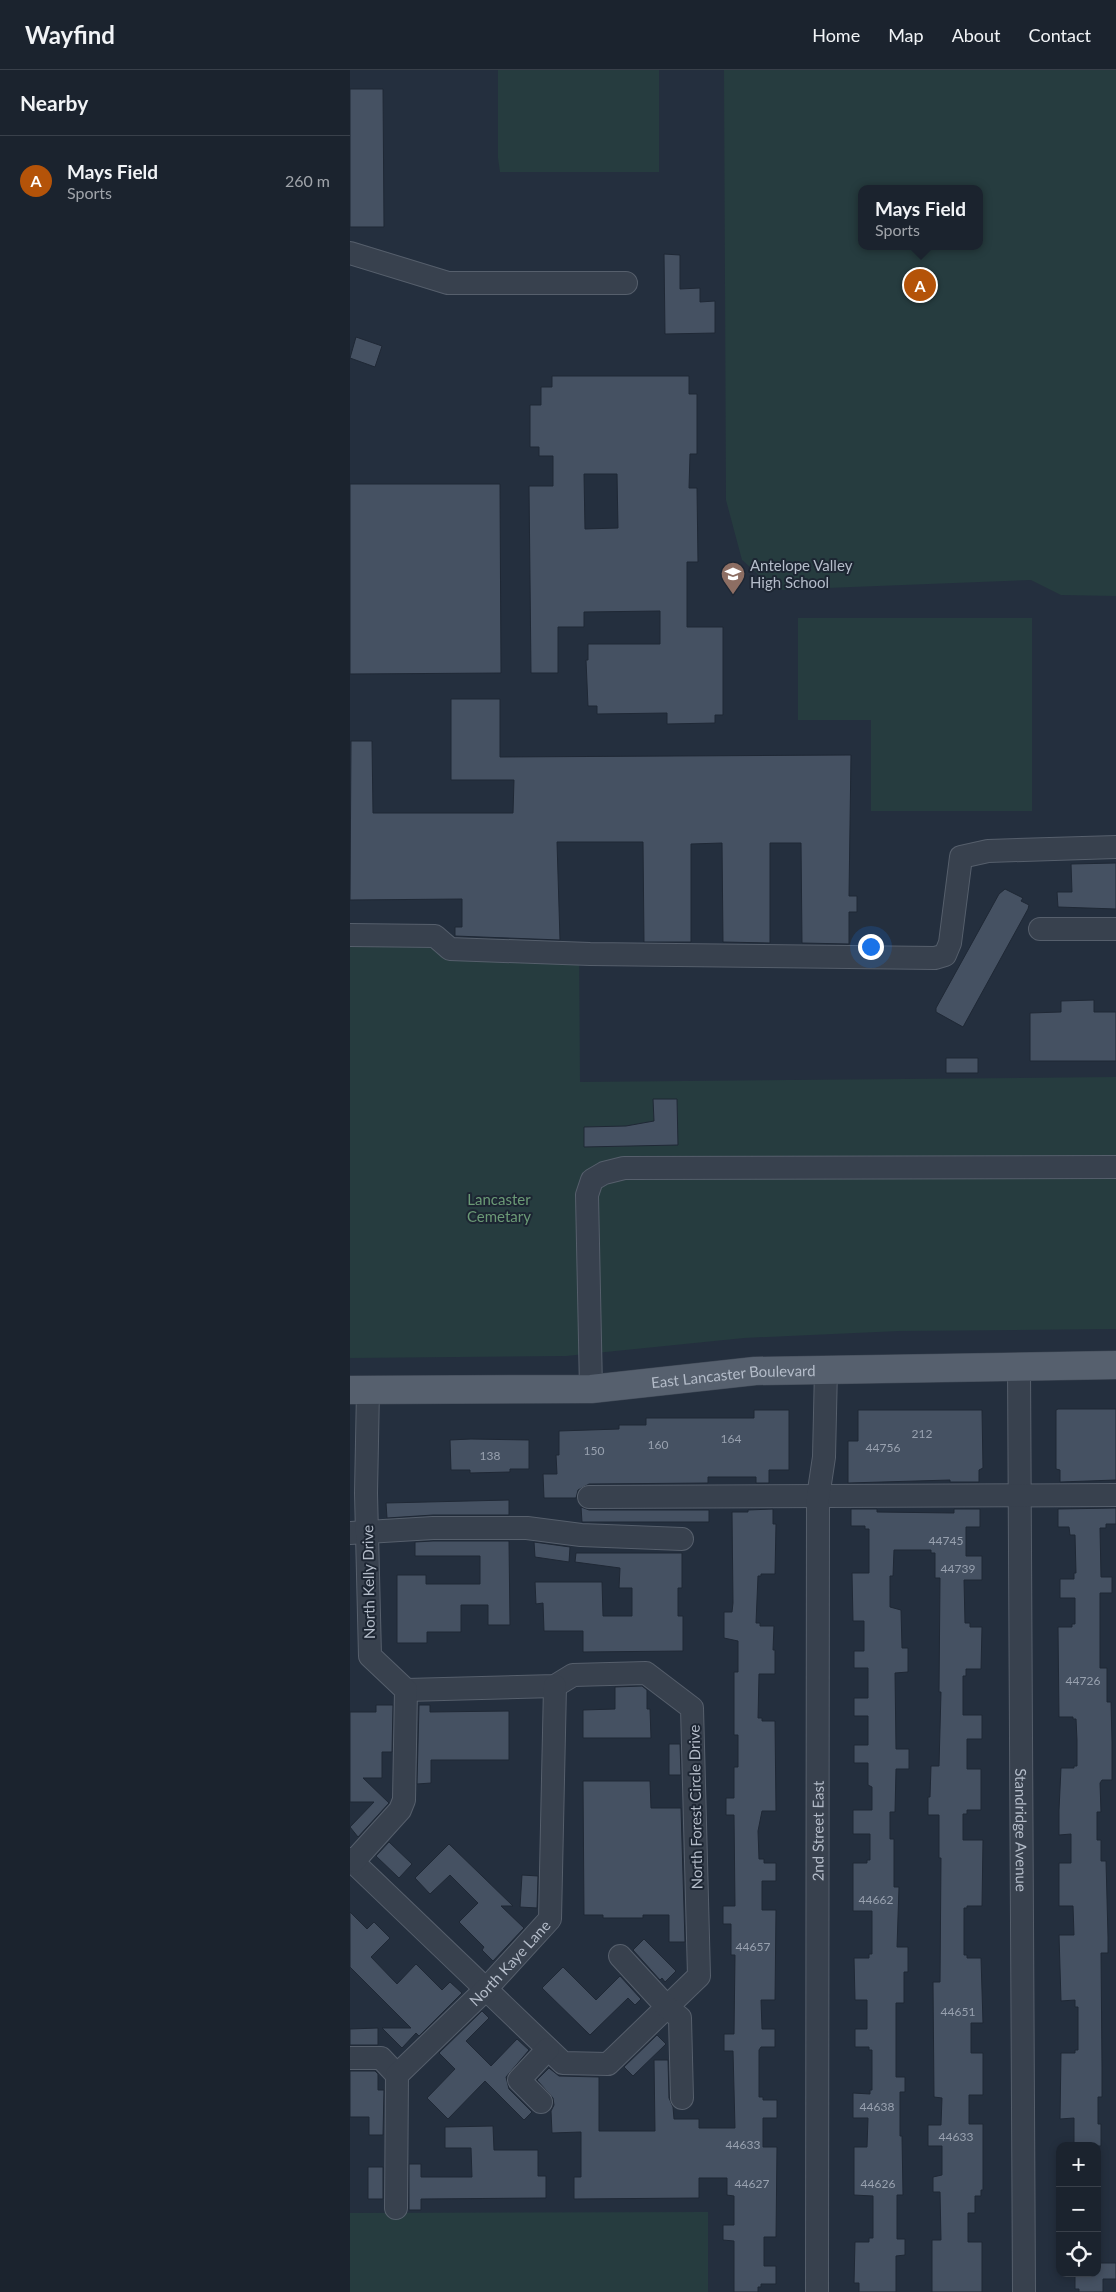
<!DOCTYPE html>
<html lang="en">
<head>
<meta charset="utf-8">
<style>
	body { margin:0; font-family:Lato,sans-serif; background:#282f3a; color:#f1f3f6 }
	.controls { position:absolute; right:15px; bottom:15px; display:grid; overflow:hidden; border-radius:10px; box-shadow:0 2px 8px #0003 }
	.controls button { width:45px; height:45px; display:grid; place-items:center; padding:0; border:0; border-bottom:1px solid #39404a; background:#1b232e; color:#f1f3f6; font:25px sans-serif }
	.you { position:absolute; left:520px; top:876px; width:18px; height:18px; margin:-12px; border:4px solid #fff; border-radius:50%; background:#1a73e8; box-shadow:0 0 0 8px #1a73e833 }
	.badge { display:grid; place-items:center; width:32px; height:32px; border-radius:50%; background:#b45309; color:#fff; font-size:16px; font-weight:700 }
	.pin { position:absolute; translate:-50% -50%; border:2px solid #fff; box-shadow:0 1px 5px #0006 }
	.popup { position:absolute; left:508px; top:115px; width:125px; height:65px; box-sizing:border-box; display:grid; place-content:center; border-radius:10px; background:#1b232e; filter:drop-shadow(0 1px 4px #0005); font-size:16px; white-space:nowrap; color:#a0a4aa }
	.popup b { font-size:19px; color:#f1f3f6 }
	.popup::after { content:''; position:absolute; left:50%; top:100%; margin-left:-10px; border:10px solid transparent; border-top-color:#1b232e }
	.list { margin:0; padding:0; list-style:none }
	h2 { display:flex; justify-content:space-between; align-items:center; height:65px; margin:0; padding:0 20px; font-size:21px }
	h2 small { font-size:16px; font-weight:400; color:#a0a4aa }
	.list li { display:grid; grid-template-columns:32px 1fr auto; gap:15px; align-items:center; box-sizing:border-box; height:90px; padding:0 20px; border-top:1px solid #39404a }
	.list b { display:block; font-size:19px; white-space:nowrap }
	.list p { margin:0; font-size:16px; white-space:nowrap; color:#a0a4aa }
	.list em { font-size:16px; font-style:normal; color:#a0a4aa }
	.icon { flex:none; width:28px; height:28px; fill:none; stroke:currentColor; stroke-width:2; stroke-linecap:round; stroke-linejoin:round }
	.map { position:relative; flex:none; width:766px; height:2222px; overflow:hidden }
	header { display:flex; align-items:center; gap:30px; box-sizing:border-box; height:70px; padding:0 25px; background:#1b232e; border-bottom:1px solid #39404a }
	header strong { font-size:24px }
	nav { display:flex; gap:28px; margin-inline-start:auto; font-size:18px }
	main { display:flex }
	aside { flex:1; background:#1b232e }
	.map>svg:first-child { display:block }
</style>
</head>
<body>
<header>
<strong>Wayfind</strong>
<nav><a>Home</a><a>Map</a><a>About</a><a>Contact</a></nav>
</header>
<main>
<aside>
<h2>Nearby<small></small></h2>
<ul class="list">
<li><span class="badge">A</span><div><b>Mays Field</b><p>Sports</p></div><em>260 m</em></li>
</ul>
</aside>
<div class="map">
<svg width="766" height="2222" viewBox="0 0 766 2222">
	<rect width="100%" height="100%" fill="#242f3e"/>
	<path fill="#263c3f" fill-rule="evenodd" d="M148,0H309V102H150L148,88Z
		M374,0H766V526L711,525L681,510L426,520L392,490L376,430ZM511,119H629V176H511Z
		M448,548H682V741H521V650H448Z
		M229,873L230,1012L766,1007V1259L549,1261L394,1268L216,1286L0,1288V876Z
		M358,2142V2222H0V2143Z"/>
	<path fill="#455162" stroke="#1f2835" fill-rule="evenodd" d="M0,19H33L34,157H0Z
		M314,184L330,185V219L350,218V232L365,231V263L315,264Z
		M6,267L32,276L25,297L0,288Z
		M202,306H339V324H347V384H340L339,418H347L348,492H337V557H373V645H365V653L317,654V643L247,644V636H238L236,590H238V574H310V541L234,542V557H208V603H181L179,416H203V386H189V377H180V335H191V317H202ZM234,404H267L268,458L235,459Z
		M0,414H150L151,603L0,604Z
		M101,629H150V687L501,685L499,826H507V842H499V874L452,873L451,773H420V873L373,872L372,773L341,774V872H294L293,772H207L210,870L105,866V857H112V829L0,830L1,671H22L23,743H163L164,710H101Z
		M766,793V839L708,837L707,822H722L721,794Z
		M655,819L673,828L671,831L679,835L678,839L613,957L586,942V938L649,824Z
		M744,930V942H766V991H680V943L711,942V931Z
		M596,988H628V1003H596Z
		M303,1029H327L328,1075L234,1077V1057L276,1056L304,1051Z
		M708,1339H766V1410L710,1412V1400L706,1399V1340Z
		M404,1340H439V1400H419V1413H406V1407H358V1413L239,1414L228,1420L226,1428H194L193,1404H207L206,1385H209V1361L269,1359V1355H296V1348H404Z
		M508,1340H632L633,1398L629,1400V1412H600V1410L498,1413V1371H508Z
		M121,1369L179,1370V1399H160V1402L120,1403V1400H101L100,1370Z
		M159,1430V1445H83L37,1448L36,1433Z
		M231,1437L239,1440H359V1452H232Z
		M766,1438V1454H756V1458H750L751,1507H762V1523H750V1598H757V1632H761L762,1672V1710H752L750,1713L751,1742H747V1770H751V1791H756L758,1867V1883H751L752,1997V2027H748V2054H751V2076H724V2048L710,2049L711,1983H725V1980H728V1937H725V1930L711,1931L709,1865H724L723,1836H709V1793H721V1764L709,1765V1740L711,1698H724V1696H727V1670L726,1649H723V1647H709L708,1557H722V1554H725V1528H710V1509H724V1503H726L725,1465H720L719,1457H708V1439Z
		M423,1439V1454H426L425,1504H411V1506H408L406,1553H410V1556H424L423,1580H425V1604H409L408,1648H412V1651H425L426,1741H412L408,1761L409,1789H414V1793H426V1811H412V1840H426L425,1930H411L412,1959H425V1977H411L409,1980V2027H413V2030H427V2048H413V2077H427L426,2167H414V2196H426V2214H411V2217H408V2222H384V2171L373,2170V2155H384V2126L377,2125V2108H349V2128L224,2129V2107H231V2062L202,2063L201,2041L204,2035L203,2028L187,2010L199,1998L209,2006L249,2007V2061H305L304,1990H318L319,2028L323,2037L324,2049H349V2058H385L383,1981H374V1964H384L385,1885H381V1854H373V1836H385L384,1745H376V1728H384V1697H388V1665H384V1602H388V1571L374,1568V1542H382L383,1533L382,1442H398V1440Z
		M501,1439H527V1442L604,1443V1439H630V1457H616V1486H632V1510H614L615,1553H620V1557H632L631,1599H616V1606H613V1645H632V1669H617V1699H631V1740H617V1744H613V1770H633L632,1836H617V1838H614V1885H617V1888H631L633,1953H621V1983H633V2025H619V2054H633V2120H631V2126H625V2143H618V2172H632V2222H582V2170H591L590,2122H583V2107L592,2105V2076H578V2055H591L592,2028L584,2027L583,1912H590L591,1788H589V1745H578V1727H580L581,1696H589L591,1622H589L590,1508H585V1483H581V1480H544L543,1506H540V1537L551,1540L552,1578H558V1602L545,1603L546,1679H559V1699H546L545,1742H540V1769H544V1817H549L547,1877H558V1902H554V1933H546V2007H555V2022H550V2066H552L553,2125H547V2169H555V2185L546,2186V2222H509V2213H504L505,2172H519V2168H523V2126L504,2125V2077H517L518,2048H503V2023L520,2024V2020H522V1980H519V1977H505V1959H517V1930H505L504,1888H519V1884H522V1841H503V1793H517V1790H520V1764H503V1740H522V1717L518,1715V1693H504V1675H518V1646H504V1628H518V1598H504V1581H514V1551H503L502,1503H519V1459H515V1456H501Z
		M83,1471H159L160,1555H138V1535H111V1562H77V1573H47V1505H76V1514H130V1486H65V1472Z
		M184,1472L220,1477L219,1492L185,1487Z
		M226,1483H332V1518H328V1546H333V1581L233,1582V1561H194L193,1533L186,1534L185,1512H252L253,1546H282V1518H269L270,1498L225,1492Z
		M292,1616L297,1620V1639H300L301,1668H233V1640L265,1639V1617Z
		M26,1635H43L42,1682H32V1708H13L39,1733L8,1767L0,1757L24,1732H0V1642H26Z
		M69,1635H80V1642L159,1641V1690H81V1713L67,1714Z
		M319,1674H330L331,1705H319Z
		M233,1711H300L301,1738H331L335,1872H319V1845H293V1848H253V1845H234Z
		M39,1772L62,1794L49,1808L26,1786Z
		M99,1774L163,1836H151L174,1858L143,1891L132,1880L134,1877L109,1852L128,1833L100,1805L80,1824L65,1808Z
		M172,1805L188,1806L187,1838L170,1837Z
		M0,1842L17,1859L24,1852L40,1868L21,1887L47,1914L66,1894L92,1920L100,1912L112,1923L69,1966L66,1963L52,1978L32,1958H61L0,1897Z
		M294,1869L326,1901L315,1912L312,1908L310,1910L283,1880Z
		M213,1897L246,1930L270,1906L291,1929L285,1935L278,1928L240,1965L192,1918Z
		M132,1941L139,1948L116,1971L141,1996L167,1969L179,1980L156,2007L159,2019L182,2042L174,2050L135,2011L98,2049L77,2028L105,1999L89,1983Z
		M28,1958V1975H0V1959Z
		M307,1965L316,1974L283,2006L274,1997Z
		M0,2001H25L28,2004V2020H34L33,2065H19V2047H0Z
		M143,2056L144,2080H188V2106H196V2128L71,2129V2140H59V2094H71V2107H122L121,2078H95V2057Z
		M18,2097H33V2129H18Z
		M747,2193H766V2209H753V2222H729V2219H725V2203H747Z"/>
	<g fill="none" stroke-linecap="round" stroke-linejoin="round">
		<defs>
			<g id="minor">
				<path d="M0,183L98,213H276"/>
				<path d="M690,859H766"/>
				<path d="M0,865L85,866L100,879L240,884L585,888L595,885L600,873L611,787L638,781L766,777"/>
				<path id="s1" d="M669,1296L674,2222"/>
				<path d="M241,1319L237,1125L242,1110L254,1103L274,1098L766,1097"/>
				<path d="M239,1427L766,1425"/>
				<path d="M0,1463L83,1458H177L231,1465L332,1469"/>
				<path d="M0,1789L213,1993L258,1994L349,1906L342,1638L296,1603L223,1605L205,1616L56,1620"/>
				<path d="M4,1791L50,1740L54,1730L56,1620L20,1586L16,1423L18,1320"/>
				<path d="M270,1886L317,1937L330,1948L332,2028"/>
				<path d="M0,1988H31L47,2005"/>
				<path d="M191,2032L169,2010L198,1979"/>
				<path id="s2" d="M46,2138L47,2005L136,1919L200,1849L205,1616"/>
				<path id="s3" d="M467,2222L468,1427L474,1387L476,1299"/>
			</g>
			<g id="major">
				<path id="s4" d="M0,1320L241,1319L405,1301L766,1295"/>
			</g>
		</defs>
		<use href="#minor" stroke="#565f6c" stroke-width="24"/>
		<use href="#major" stroke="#414a57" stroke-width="29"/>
		<use href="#minor" stroke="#38414e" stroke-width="22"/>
		<use href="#major" stroke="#56606e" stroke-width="28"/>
	</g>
	<defs>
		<symbol id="school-pin" viewBox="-11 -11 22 30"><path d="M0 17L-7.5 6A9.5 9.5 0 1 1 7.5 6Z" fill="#8d6e63" stroke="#1d2633"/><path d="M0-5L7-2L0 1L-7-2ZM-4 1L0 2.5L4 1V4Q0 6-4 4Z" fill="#fff"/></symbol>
	</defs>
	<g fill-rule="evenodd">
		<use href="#school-pin" x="369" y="490" width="28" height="38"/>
	</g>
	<g text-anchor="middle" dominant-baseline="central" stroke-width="4" stroke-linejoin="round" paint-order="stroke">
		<g font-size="12" fill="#98a1af">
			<text x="572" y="1363">212</text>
			<text x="381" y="1368">164</text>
			<text x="308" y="1374">160</text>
			<text x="533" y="1377">44756</text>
			<text x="244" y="1380">150</text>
			<text x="140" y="1385">138</text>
			<text x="596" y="1470">44745</text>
			<text x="608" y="1498">44739</text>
			<text x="733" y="1610">44726</text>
			<text x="526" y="1829">44662</text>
			<text x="403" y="1876">44657</text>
			<text x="608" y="1941">44651</text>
			<text x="527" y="2036">44638</text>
			<text x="606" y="2066">44633</text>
			<text x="393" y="2074">44633</text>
			<text x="402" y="2113">44627</text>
			<text x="528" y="2113">44626</text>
		</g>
		<g font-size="15" fill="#b4bcc9" stroke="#1d2633" text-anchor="start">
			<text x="400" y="495">Antelope Valley<tspan x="400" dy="17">High School</tspan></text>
		</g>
		<g font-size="15" fill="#6b9a76" stroke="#1d2633">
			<text x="149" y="1129">Lancaster<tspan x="149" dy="17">Cemetary</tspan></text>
		</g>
		<g font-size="15" fill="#b4bcc9" stroke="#1d2633">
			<text stroke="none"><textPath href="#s4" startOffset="384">East Lancaster Boulevard</textPath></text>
			<text transform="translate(18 1512) rotate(-91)">North Kelly Drive</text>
			<text transform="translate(345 1737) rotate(-91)">North Forest Circle Drive</text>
			<text stroke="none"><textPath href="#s1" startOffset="464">Standridge Avenue</textPath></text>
			<text stroke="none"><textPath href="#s3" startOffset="461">2nd Street East</textPath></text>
			<text stroke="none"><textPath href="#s2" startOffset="292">North Kaye Lane</textPath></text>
		</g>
	</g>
</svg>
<div class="controls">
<button>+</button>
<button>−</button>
<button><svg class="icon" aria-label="locate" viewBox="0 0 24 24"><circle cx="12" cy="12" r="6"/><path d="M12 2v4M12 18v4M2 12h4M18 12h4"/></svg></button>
</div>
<div class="you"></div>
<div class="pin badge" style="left:570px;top:215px">A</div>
<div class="popup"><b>Mays Field</b>Sports</div>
</div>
</main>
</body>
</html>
